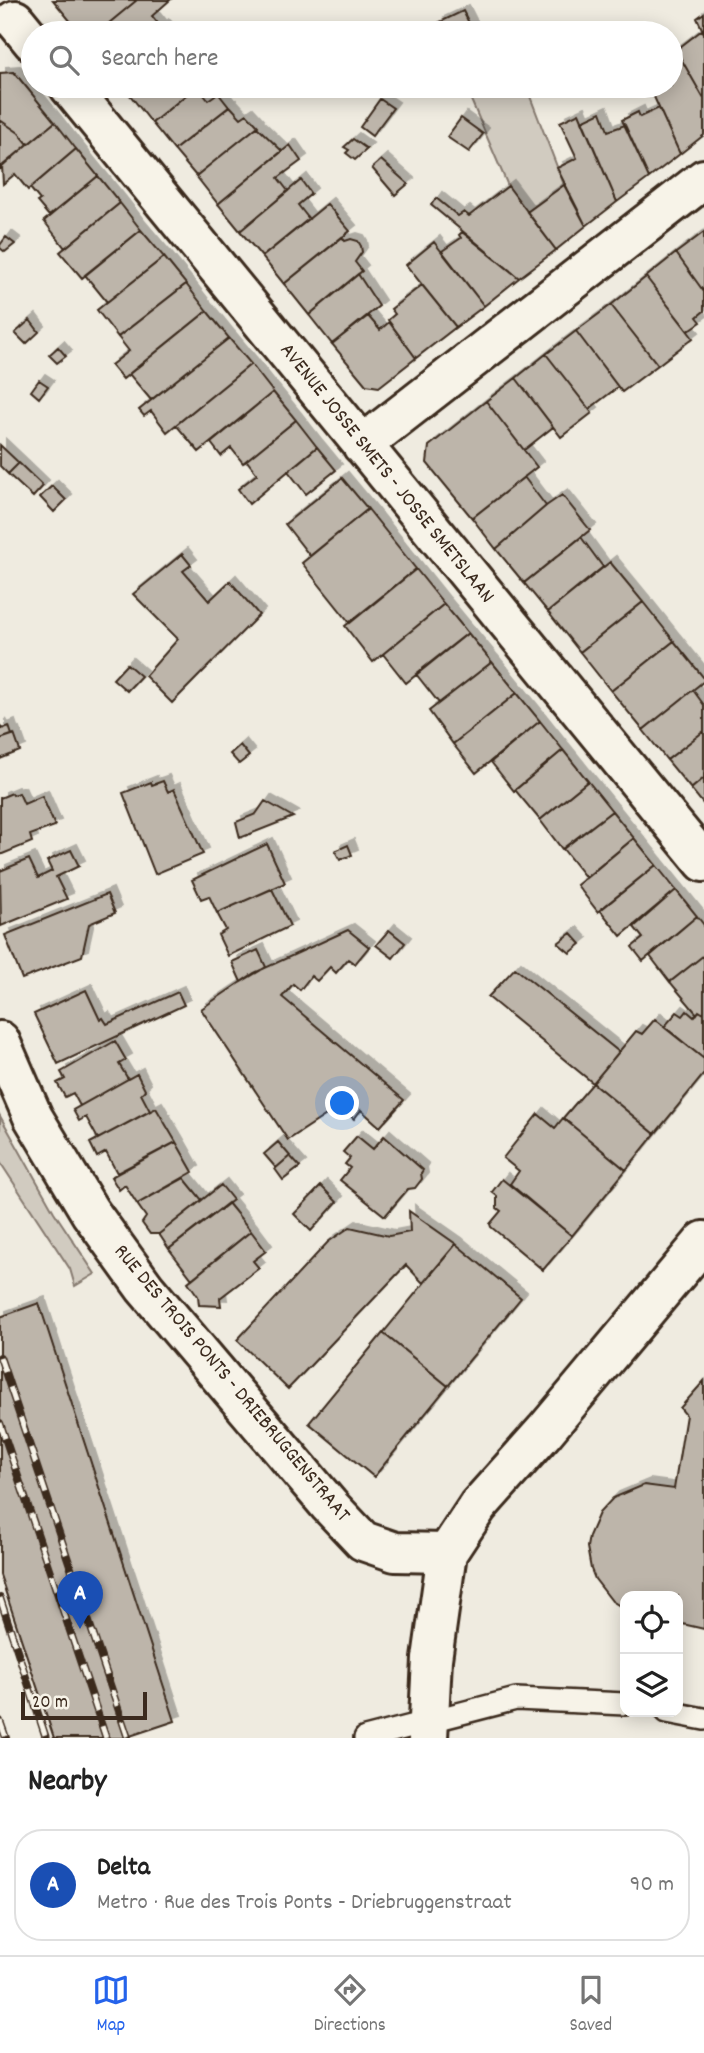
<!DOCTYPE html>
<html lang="en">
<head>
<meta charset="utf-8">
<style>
	body { margin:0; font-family:Dekko,sans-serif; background:#f2f2f2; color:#222 }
	.controls { position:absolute; right:21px; bottom:21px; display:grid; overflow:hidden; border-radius:14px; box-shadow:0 4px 18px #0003 }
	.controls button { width:63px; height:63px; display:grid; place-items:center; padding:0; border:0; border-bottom:2px solid #e0e0e0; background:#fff; color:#222; font:35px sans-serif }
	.scale { position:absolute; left:21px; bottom:18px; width:126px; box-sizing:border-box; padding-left:7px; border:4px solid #3b2a1e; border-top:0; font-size:19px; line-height:24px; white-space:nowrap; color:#3b2a1e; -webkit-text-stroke:5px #f7f3e8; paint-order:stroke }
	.you { position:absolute; left:343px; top:1104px; width:24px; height:24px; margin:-18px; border:5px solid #fff; border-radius:50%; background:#1a73e8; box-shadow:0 0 0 10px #1a73e833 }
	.badge { display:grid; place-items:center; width:46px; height:46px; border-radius:50%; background:#2563eb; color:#fff; font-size:23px; font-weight:700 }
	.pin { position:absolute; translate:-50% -58px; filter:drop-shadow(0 2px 4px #0008) }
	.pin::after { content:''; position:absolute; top:37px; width:24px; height:21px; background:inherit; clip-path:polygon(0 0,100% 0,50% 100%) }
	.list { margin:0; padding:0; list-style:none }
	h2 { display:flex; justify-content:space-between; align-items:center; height:91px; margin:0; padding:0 28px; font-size:30px }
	h2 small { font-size:23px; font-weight:400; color:#767676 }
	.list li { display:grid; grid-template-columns:46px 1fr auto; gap:21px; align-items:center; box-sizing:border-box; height:112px; margin:0 14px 14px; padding:0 14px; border:2px solid #e0e0e0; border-radius:28px }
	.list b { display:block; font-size:26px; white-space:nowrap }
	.list p { margin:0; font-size:23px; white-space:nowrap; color:#767676 }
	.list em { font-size:23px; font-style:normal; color:#767676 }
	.icon { flex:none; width:38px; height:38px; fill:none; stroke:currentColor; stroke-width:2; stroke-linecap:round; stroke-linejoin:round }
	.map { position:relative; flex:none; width:704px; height:1738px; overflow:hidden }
	.search { position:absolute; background:#fff; box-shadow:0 4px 18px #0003; left:21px; right:21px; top:21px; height:77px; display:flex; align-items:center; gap:18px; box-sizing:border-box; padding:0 24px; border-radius:38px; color:#767676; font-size:26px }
	.sheet { height:217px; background:#fff }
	nav { display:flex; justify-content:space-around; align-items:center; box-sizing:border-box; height:98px; border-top:2px solid #e0e0e0; background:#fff; font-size:19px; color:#767676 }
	nav a { display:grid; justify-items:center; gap:4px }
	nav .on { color:#2563eb }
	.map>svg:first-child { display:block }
</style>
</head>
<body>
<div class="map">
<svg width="704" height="1738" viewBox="0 0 704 1738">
	<defs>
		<filter id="shadow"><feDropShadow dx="6" dy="-6" stdDeviation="0" flood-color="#0004"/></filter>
	</defs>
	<rect width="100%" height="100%" fill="#efebe0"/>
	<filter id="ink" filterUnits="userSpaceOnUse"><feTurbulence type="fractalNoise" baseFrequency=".0143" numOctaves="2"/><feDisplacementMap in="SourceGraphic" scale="14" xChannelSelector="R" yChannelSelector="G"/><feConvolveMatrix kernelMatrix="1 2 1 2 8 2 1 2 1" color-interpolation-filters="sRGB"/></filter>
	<g filter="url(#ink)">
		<path fill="#d1cbc0" stroke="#867a6f" stroke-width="2" d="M465,86H526L564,185L527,212L508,186Z
			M0,1116L54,1212L95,1274L75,1286L70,1269L0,1162Z"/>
		<path fill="#bdb5aa" stroke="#3b2a1e" stroke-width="2" filter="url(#shadow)" d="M53,0H137L97,33H80Z
			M137,0H170L152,16L161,27L153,33H97Z
			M463,11L474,33H443L438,23Z
			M704,13V33L697,18Z
			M163,25L170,33H153L161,27Z
			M702,30L704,33V99L676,50Z
			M676,50L704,99V135L680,154L649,86H671V54Z
			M14,72L55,122L28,144L19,133L0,120V73Z
			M123,86H141L130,95Z
			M141,86H197L152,123L130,95Z
			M197,86L208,100L218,93L229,107L174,150L152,123Z
			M380,99L393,108L372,136L360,127Z
			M230,106L241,118L247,114L258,126L196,176L174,150Z
			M659,108L680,154L649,178L622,120L638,112L640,117Z
			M601,112L608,131L625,125L649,178L617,202L582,121Z
			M579,113L617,202L586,226L557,168L577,158L560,122Z
			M461,118L483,134L469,152L447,137Z
			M0,120L19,133L28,144L0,169Z
			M55,122L76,149L28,190L15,174L3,184L2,166Z
			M257,127L282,151L218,204L196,176Z
			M353,139L367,149L355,160L346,153L349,150L344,147Z
			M290,145L301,161L278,178L288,191L240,231L218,204Z
			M76,149L98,176L49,216L37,202L40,200L30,188Z
			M381,160L408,184L395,195L372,168Z
			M98,176L120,203L65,248L44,221Z
			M301,180L311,194L298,205L309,219L262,257L240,231Z
			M564,185L586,226L556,250L527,212Z
			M508,186L556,250L519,278L431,205L436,198L458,216L464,212L469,216Z
			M120,203L141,230L82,278L60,252Z
			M327,204L350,231L284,284L262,257Z
			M141,230L164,257L107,302L85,275Z
			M462,232L519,278L484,306L442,251L461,238L459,235Z
			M704,232V292L676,253Z
			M6,237L15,244L5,252L0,248V245Z
			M342,237L345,241L351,239L358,241L361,246L362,252L355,262L362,271L309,315L284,284Z
			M434,242L484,306L456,327L406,265Z
			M676,253L704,292V311L697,317L701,322L688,331L646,277Z
			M164,257L186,284L118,337L97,310Z
			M358,274L379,306L332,344L309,315Z
			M646,277L693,338L658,365L611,305Z
			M186,284L207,311L123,379L111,365L129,351L118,337Z
			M422,285L456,327L416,358L388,320L395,314L391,309Z
			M611,305L658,365L622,392L576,331Z
			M207,311L229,338L151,400L129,374Z
			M368,316L380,330L389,322L416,358L379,387L366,385L332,344Z
			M30,320L39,332L26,344L15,333Z
			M576,331L618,387L589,409L546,354Z
			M229,338L251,364L167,432L151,411L144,416L139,410Z
			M58,347L66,356L57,363L49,355Z
			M546,354L592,413L561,437L516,378Z
			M251,364L273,392L199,452L176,425Z
			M516,378L553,427L524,450L486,401Z
			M39,380L48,386L39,398L31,391Z
			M273,392L296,420L243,463L231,448L221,456L211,443Z
			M486,401L537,467L472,518L427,463L429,446Z
			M296,420L317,447L249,504L238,489L257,474L247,461L243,463Z
			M0,445L19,463L8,474L0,466Z
			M317,447L336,470L306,494L288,471Z
			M19,463L43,486L33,497L8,474Z
			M524,477L546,506L496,549L472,518Z
			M342,478L368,509L310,556L285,524Z
			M52,486L66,500L54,512L40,497Z
			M562,495L590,530L524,583L496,549L546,506Z
			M368,509L416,569L350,623L302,563Z
			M581,537L603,567L548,612L524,583Z
			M182,554L191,565L183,571L209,601L230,581L259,615L172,703L145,676L178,639L133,594Z
			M610,562L643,602L580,652L548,612Z
			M416,569L444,604L373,662L345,626Z
			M643,602L674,641L611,691L580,652Z
			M444,604L468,633L406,683L383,654Z
			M468,633L492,662L439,703L416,674Z
			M674,641L704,678V681L643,730L611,691Z
			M492,662L517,693L453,744L429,711Z
			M127,664L141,676L127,691L113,679Z
			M693,690L704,705V731L667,760L643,730Z
			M517,693L540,721L476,773L453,744Z
			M540,721L563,750L514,791L491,762Z
			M0,725L2,729L9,726L12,735L0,739Z
			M704,731V778L691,789L667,760Z
			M14,734L20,751L0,759V739Z
			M240,745L249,756L239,764L230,754Z
			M563,750L588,781L540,820L515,790Z
			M704,778V805L691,789Z
			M163,781L168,792L174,789L203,854L155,874L123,793L151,782L152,785Z
			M588,781L612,811L562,849L540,820Z
			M12,793L13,795L19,793L24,804L42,796L55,826L30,835L32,842L0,855V798Z
			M265,801L293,817L240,838L236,822L256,814Z
			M612,811L634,838L586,878L563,849Z
			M634,838L656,865L598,912L577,885Z
			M267,844L285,883L217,913L209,896L201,899L192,880Z
			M348,845L352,855L340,860L335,851Z
			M71,850L79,866L56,877L67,899L1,926L0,871L29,859L38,878L52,871L47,861Z
			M656,865L676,890L621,936L600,910Z
			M272,889L290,926L228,956L218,935L226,930L217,913Z
			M676,890L697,916L643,961L632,947L643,938L634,927Z
			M107,894L115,913L89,924L82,956L22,979L5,935Z
			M697,916L704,925V955L670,982L650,956Z
			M348,930L369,947L355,964L348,959L336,973L330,967L317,981L311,976L300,990L293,984L282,997L404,1100L380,1127L361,1110L354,1119L343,1110L340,1115L334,1110L288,1140L201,1009L254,973Z
			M389,930L405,943L393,958L376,945Z
			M571,933L581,944L570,953L558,943Z
			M258,950L266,967L241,982L232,962Z
			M704,955V1014L699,1011L697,1014L670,982Z
			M515,968L619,1052L593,1083L488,997Z
			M86,990L100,1020L103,1018L107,1024L178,992L184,1005L58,1064L34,1014Z
			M687,1011L694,1017L699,1011L704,1014V1059L664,1027L677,1012L683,1016Z
			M655,1019L704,1059V1074L655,1134L593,1083L636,1031L642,1034Z
			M115,1041L126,1060L119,1064L128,1079L80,1106L73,1093L65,1097L57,1083L65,1079L61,1072Z
			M137,1074L145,1090L141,1094L150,1111L98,1139L86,1117L79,1121L73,1110Z
			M593,1083L655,1134L626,1170L563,1118Z
			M156,1108L176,1142L117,1173L106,1152L97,1157L90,1143Z
			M538,1114L555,1128L563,1118L626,1170L572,1236L510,1184L519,1171L503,1158Z
			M357,1136L373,1149L384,1136L423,1170L421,1173L422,1179L415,1188L408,1189L385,1216L340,1180L350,1168L345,1164L350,1158L343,1152Z
			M176,1142L193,1172L137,1204L125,1185L119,1190L111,1177Z
			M278,1142L290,1156L276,1168L264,1154Z
			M290,1156L300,1167L283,1180L275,1169Z
			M184,1178L202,1200L159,1234H150L142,1223L146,1217L137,1204Z
			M502,1179L572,1236L543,1270L491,1227L490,1224L501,1211L497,1208V1196L492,1192Z
			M221,1185L233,1200L169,1249L159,1234Z
			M321,1186L337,1202L311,1231L294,1214Z
			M228,1203L251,1231L192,1279L169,1249Z
			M409,1211L456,1244L423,1283L406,1265L288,1389L237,1340L328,1242L350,1227L389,1236L410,1232Z
			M251,1231L266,1251L253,1261L259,1268L220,1298L221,1306L199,1305L198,1296L188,1282Z
			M456,1244L521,1298L448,1386L383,1333Z
			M39,1303L175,1721L124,1738H54L0,1575V1317Z
			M383,1333L448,1386L374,1477L309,1423Z
			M704,1381V1629L678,1623V1596H625V1609L623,1608L612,1601L595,1579L591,1569L587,1547L589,1536L599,1513L613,1498L644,1485L674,1489L686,1415L680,1408Z"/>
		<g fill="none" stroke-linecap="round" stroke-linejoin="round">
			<defs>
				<path id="service" d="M667,1712L704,1719
					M365,1738L516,1699L625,1704"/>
				<path id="minor" d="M15,20L33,42
					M69,86L704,862
					M362,445L704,179
					M0,1041L33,1117L90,1212L145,1288L329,1505L363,1541L395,1552L447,1553"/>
				<path id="tertiary" d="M428,1738L432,1659L447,1553L478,1506L545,1431L704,1241"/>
			</defs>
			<use href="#service" stroke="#3b2a1e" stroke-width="26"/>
			<use href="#minor" stroke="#3b2a1e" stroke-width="44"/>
			<use href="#tertiary" stroke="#3b2a1e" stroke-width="44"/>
			<use href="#service" stroke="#f7f3e8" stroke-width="21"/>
			<use href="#minor" stroke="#f7f3e8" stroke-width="38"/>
			<use href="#tertiary" stroke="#f7f3e8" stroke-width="38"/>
			<defs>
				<path id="rail" d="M0,1357L128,1738
					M0,1423L106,1738
					M0,1598L46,1738
					M0,1721L6,1738"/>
			</defs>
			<use href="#rail" stroke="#3b2a1e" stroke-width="8"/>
			<use href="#rail" stroke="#f7f3e8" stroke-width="5" stroke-dasharray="16" stroke-linecap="butt"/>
		</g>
	</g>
	<g text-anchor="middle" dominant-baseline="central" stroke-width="6" stroke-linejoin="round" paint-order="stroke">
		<g font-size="21" fill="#3b2a1e" stroke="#f7f3e8">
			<text transform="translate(386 474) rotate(51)">AVENUE JOSSE SMETS - JOSSE SMETSLAAN</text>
			<text transform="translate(231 1384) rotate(50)">RUE DES TROIS PONTS - DRIEBRUGGENSTRAAT</text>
		</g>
	</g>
</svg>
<div class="controls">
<button><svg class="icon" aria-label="locate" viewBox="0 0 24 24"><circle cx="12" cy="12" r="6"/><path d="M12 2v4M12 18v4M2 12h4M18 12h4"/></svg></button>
<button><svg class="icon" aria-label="layers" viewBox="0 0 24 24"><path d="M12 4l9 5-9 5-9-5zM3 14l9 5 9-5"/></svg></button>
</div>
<div class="scale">20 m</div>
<div class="you"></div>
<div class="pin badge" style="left:80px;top:1629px;background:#1a4fb4">A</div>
<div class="search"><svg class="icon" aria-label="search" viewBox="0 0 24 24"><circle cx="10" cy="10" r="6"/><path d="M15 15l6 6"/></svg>Search here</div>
</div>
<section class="sheet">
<h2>Nearby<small></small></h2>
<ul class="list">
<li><span class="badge" style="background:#1a4fb4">A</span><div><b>Delta</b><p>Metro · Rue des Trois Ponts - Driebruggenstraat</p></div><em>90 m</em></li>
</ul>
</section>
<nav>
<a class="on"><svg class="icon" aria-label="map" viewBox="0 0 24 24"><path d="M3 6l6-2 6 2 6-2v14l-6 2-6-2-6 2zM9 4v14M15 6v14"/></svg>Map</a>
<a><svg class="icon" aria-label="directions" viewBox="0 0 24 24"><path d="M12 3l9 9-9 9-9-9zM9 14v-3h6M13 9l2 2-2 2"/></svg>Directions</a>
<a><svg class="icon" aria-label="saved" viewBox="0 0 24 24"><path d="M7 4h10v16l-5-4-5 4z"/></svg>Saved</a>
</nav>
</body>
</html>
